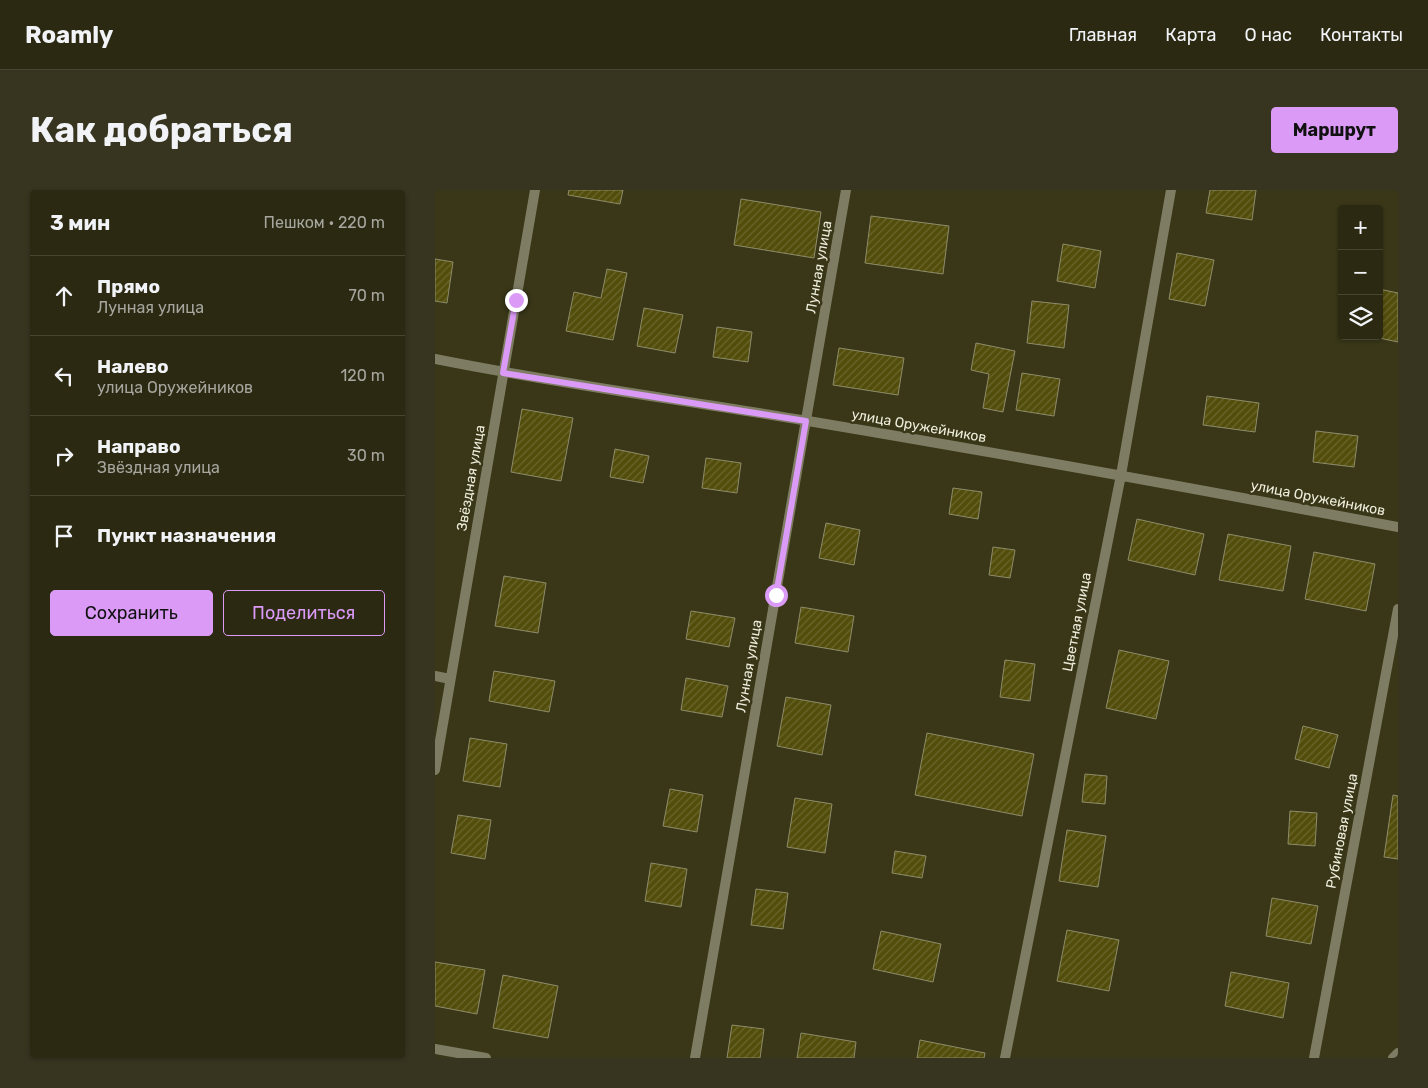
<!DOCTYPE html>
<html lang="ru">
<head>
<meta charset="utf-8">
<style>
	body { margin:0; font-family:Rubik,sans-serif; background:#373520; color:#f1f3f6 }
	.controls { position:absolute; right:15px; top:15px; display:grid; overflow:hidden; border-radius:5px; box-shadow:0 1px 4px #0004 }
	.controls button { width:45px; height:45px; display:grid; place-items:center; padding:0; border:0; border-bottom:1px solid #474532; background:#2b2912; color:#f1f3f6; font:25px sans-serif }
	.stop { position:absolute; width:15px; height:15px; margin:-11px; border:4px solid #da9af6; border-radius:50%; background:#fff }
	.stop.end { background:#da9af6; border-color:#fff; box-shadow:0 1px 5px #0008 }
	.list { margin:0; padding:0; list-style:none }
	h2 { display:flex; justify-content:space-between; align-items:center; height:65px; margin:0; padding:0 20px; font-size:21px }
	h2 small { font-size:16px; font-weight:400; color:#a6a69f }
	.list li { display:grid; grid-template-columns:32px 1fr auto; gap:15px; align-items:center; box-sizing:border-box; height:80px; padding:0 20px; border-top:1px solid #474532 }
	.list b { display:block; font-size:19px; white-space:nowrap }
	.list p { margin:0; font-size:16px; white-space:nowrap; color:#a6a69f }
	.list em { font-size:16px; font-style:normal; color:#a6a69f }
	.actions { display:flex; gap:10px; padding:15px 20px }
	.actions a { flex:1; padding:11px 0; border:1px solid #da9af6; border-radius:5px; text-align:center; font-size:18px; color:#da9af6 }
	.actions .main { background:#da9af6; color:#111 }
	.icon { flex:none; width:28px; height:28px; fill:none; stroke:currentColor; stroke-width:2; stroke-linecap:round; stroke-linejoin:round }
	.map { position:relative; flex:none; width:963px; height:868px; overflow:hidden; border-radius:5px }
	header { display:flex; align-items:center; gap:30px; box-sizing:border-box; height:70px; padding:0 25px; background:#2b2912; border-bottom:1px solid #474532 }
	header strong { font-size:24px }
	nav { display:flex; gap:28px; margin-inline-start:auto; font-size:18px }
	.intro { display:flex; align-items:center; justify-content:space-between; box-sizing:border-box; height:120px; padding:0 30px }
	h1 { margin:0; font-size:35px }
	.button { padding:12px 22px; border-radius:5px; background:#da9af6; color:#111; font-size:18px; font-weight:700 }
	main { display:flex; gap:30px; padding:0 30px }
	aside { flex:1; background:#2b2912; border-radius:5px; box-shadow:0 1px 4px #0004 }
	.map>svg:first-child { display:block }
</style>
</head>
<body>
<header>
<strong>Roamly</strong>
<nav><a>Главная</a><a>Карта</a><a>О нас</a><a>Контакты</a></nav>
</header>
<div class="intro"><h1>Как добраться</h1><a class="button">Маршрут</a></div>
<main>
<aside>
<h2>3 мин<small>Пешком · 220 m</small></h2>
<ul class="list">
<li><svg class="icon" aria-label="ahead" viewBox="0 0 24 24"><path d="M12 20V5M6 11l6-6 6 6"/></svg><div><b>Прямо</b><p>Лунная улица</p></div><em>70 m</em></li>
<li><svg class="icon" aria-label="left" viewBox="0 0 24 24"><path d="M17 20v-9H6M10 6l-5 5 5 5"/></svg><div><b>Налево</b><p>улица Оружейников</p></div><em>120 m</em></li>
<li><svg class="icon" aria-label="right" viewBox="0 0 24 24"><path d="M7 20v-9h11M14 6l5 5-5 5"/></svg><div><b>Направо</b><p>Звёздная улица</p></div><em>30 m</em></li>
<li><svg class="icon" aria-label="arrive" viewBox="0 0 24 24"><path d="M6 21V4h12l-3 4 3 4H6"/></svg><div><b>Пункт назначения</b></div></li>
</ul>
<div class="actions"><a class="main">Сохранить</a><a>Поделиться</a></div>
</aside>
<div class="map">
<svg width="963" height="868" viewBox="0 0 963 868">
	<defs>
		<pattern id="building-hatch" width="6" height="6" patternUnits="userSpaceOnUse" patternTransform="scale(1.25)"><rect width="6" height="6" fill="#524d0b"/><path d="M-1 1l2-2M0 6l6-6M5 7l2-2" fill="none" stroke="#6b672e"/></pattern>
	</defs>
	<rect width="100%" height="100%" fill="#393718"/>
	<path fill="url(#building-hatch)" stroke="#8e8c6a" d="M134,0H188L185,14L133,5Z
		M775,0H821L817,30L771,23Z
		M306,9L386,22L379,68L299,55Z
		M436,26L514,36L508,84L430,73Z
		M628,54L666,61L660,98L622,91Z
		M742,63L779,70L770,116L734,109Z
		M0,69L18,72L12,113L0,111Z
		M172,79L192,83L178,150L131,141L139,102L166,108Z
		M944,99L963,103V152L935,146H944Z
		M597,111L634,115L629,158L592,153Z
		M209,118L248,125L240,163L202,156Z
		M282,137L317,142L313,172L278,167Z
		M541,153L580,161L568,222L548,218L554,184L536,180Z
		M404,158L469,168L463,205L398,195Z
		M587,183L625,189L619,226L581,220Z
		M772,206L824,213L820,242L768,235Z
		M87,219L138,228L126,291L76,282Z
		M881,241L923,246L919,277L878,272Z
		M180,259L214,266L208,293L175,287Z
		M271,268L306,273L302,303L267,298Z
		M518,298L547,302L543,329L514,324Z
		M702,329L769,344L760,385L693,370Z
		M391,333L425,340L419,375L384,368Z
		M793,344L856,356L848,401L784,390Z
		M558,357L580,360L575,388L554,385Z
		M879,362L940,374L931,421L870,409Z
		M69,386L111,393L103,443L60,436Z
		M366,417L419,426L413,462L360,453Z
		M256,421L300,428L294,457L251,449Z
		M684,460L734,471L721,529L671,518Z
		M570,470L600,474L595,511L565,507Z
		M59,481L120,491L114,522L54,511Z
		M251,488L293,496L287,527L246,520Z
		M351,507L396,515L387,565L342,556Z
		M868,536L903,545L894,578L860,569Z
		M492,543L599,564L587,626L480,605Z
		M35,548L72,554L65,597L28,591Z
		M650,584L672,586L670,614L647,612Z
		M235,599L268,605L262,642L228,636Z
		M958,605L963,606V669L949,667Z
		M360,608L397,614L390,663L352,657Z
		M855,621L882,623L880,656L853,654Z
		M23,625L56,630L50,669L16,663Z
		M632,640L671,646L663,697L624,691Z
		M460,661L491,666L487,688L457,683Z
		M216,673L252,679L246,717L210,711Z
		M321,699L353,703L348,739L316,735Z
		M837,708L883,716L876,754L831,746Z
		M632,740L684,750L674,801L622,791Z
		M446,741L506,754L498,792L438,779Z
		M0,772L50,780L42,824L0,816Z
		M796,782L854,793L848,828L790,816Z
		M68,785L123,796L113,848L58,838Z
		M297,835L329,839L325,868H292Z
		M366,843L421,852L419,868H362Z
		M485,850L550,863L549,868H482Z"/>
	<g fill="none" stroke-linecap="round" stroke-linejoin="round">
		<path stroke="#7e7c63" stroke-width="10" d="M0,169C124,194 249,210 373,231C570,264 767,300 963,337
			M0,486L15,489
			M0,580L100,0
			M0,859L51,868
			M260,868L411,0
			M570,868L686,285L736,0
			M879,868L963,419
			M958,868L963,863"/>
	</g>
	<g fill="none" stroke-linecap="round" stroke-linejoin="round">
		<path stroke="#da9af6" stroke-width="6" d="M81,110L68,183L371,231L341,405"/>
	</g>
	<g text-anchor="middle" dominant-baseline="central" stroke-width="5" stroke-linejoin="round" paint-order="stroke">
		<g font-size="14" fill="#eeeddb" stroke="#393718">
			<text transform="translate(384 77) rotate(-80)">Лунная улица</text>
			<text transform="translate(484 236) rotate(10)">улица Оружейников</text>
			<text transform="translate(36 288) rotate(-80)">Звёздная улица</text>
			<text transform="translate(883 308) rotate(11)">улица Оружейников</text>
			<text transform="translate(642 432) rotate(-79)">Цветная улица</text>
			<text transform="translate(314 476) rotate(-80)">Лунная улица</text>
			<text transform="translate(907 641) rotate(-79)">Рубиновая улица</text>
		</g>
	</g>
</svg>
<div class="controls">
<button>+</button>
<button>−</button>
<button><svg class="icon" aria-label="layers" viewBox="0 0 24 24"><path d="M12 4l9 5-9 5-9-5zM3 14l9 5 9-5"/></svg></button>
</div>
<div class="stop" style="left:341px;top:405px"></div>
<div class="stop end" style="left:81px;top:110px"></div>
</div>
</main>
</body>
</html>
